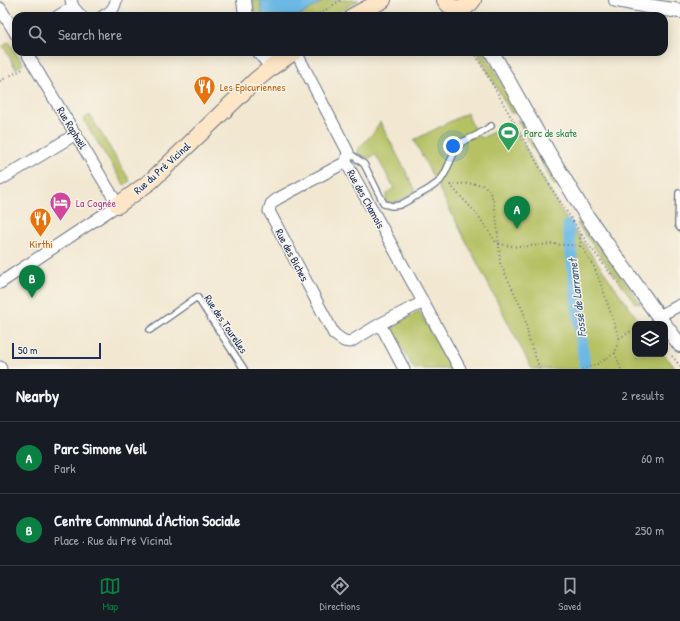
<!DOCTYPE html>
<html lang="en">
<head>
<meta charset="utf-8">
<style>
	body { margin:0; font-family:"Patrick Hand",sans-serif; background:#20242c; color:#f1f3f6 }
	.controls { position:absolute; right:12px; bottom:12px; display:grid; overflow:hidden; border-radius:8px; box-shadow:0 2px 10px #0003 }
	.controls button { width:36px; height:36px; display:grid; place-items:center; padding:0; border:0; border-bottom:1px solid #363941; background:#171b24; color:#f1f3f6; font:20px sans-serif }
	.scale { position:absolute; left:12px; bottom:10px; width:89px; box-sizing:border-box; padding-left:4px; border:2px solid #1b2f5e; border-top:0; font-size:11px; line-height:14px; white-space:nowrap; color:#1b2f5e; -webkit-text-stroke:3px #f7f3e8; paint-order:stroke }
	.you { position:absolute; left:453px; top:146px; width:14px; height:14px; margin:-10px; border:3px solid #fff; border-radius:50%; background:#1a73e8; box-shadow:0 0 0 6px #1a73e833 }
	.badge { display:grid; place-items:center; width:26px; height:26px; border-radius:50%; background:#0b8043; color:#fff; font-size:13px; font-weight:700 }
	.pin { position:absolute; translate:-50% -33px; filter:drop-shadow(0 1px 2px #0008) }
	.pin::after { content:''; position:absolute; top:21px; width:14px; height:12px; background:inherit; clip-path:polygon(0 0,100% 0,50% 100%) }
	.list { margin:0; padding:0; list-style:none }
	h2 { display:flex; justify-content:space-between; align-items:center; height:52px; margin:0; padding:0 16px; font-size:17px }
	h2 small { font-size:13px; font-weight:400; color:#9ea1a6 }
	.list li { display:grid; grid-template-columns:26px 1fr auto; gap:12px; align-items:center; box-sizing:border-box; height:72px; padding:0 16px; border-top:1px solid #363941 }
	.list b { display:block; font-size:15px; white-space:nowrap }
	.list p { margin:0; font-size:13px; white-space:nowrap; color:#9ea1a6 }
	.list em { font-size:13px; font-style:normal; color:#9ea1a6 }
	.icon { flex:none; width:22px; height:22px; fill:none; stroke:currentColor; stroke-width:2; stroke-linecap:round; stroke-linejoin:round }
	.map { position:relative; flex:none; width:680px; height:369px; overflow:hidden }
	.search { position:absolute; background:#171b24; box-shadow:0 2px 10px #0003; left:12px; right:12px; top:12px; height:44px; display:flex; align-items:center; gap:10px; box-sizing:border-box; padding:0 14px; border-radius:12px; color:#9ea1a6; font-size:15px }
	.sheet { height:196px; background:#171b24 }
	nav { display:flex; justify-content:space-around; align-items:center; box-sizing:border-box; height:56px; border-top:1px solid #363941; background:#171b24; font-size:11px; color:#9ea1a6 }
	nav a { display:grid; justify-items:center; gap:2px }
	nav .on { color:#0b8043 }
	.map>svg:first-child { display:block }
</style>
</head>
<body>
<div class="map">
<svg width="680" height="369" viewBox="0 0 680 369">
	<rect width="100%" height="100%" fill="#f7f3e8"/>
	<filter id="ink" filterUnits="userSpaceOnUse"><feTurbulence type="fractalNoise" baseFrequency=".025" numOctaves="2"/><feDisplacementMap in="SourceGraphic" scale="8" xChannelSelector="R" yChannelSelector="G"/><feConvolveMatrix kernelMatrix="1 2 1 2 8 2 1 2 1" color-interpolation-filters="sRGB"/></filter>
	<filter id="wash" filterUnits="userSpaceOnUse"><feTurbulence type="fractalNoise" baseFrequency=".012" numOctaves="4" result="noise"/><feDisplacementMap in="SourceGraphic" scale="16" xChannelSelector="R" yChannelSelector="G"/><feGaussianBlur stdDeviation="0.9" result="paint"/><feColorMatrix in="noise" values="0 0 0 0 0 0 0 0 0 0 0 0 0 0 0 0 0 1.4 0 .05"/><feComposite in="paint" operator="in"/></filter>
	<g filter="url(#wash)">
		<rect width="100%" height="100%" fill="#f2e8d1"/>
		<path fill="#b5c163" stroke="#687860" d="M253,0H359L333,16H255Z
			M9,42L23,64L16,69L3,46Z
			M477,52H484L518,112L511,113Z
			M467,113L476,134L482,138L511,122L563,214L641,324H635V354H664L676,369H532L414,140Z
			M90,115L130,181L124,185L83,119Z
			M517,120L524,123L559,184L554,185Z
			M380,122L416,191C407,197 398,204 386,202C385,194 388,192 394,188L376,155L369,158L358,155V149L374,132Z
			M582,221L641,304L635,303L577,224Z
			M419,311L452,369H414L391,327Z"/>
		<path fill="#6cb9e5" stroke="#4474a2" d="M260,0H325L299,16H262Z"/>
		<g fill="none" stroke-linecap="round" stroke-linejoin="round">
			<path stroke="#6cb9e5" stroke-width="12" d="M568,226L585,369"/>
		</g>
	</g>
	<g filter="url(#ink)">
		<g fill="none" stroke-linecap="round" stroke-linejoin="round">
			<defs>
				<path id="service" d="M348,152L364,164L384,204L392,206L400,205L429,189L440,181L445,173L455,151L462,142L477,135L491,126
					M679,193L678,225L680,228
					M150,330L197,297L244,369"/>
				<path id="minor" d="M71,0L73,7L81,16
					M0,8L16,34
					M58,16L73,7
					M103,16C110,13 115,8 116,0
					M296,52L348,152L346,162L460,369
					M346,162L277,199L271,204L269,211L334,334L344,341L350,342L380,324L404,369
					M0,180L76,134
					M0,283L118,205L26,52
					M659,316L680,305
					M380,324L423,302
					M0,367L1,369"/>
				<path id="tertiary" d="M244,0L246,16
					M616,0L646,6L680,11
					M260,52L272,67
					M492,52L547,150L584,212L664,324
					M665,325L680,345"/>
				<path id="secondary" d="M445,0C451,11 466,11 473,0
					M353,16L383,0
					M118,205L151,181L256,80L272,67L294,52"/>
			</defs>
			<use href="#service" stroke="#667086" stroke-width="8"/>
			<use href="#minor" stroke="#667086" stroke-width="13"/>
			<use href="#tertiary" stroke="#667086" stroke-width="16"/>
			<use href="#secondary" stroke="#667086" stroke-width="18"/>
			<path stroke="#667086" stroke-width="2" stroke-dasharray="1 3" stroke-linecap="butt" d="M316,16L341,0
				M474,52L553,191L588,244L618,283
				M0,81L23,69
				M450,185L477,214L496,242L499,244L500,263L524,313L529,340L540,369
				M450,185C459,184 473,182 482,185C498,191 496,229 499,244L518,247L552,244L581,246
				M581,234L580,238L581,246L594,267L602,287L619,338L615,353L598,364L582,369
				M619,338L635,329
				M615,353L621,369
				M672,356L680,366"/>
			<use href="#service" stroke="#fff" stroke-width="5.5"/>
			<use href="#minor" stroke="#fff" stroke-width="11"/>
			<use href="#tertiary" stroke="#fff" stroke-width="14"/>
			<use href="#secondary" stroke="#fee5c5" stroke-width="16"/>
		</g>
	</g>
	<defs>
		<symbol id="restaurant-pin" viewBox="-11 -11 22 30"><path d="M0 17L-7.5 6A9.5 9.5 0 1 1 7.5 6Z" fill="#e8710a" stroke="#f7f3e8"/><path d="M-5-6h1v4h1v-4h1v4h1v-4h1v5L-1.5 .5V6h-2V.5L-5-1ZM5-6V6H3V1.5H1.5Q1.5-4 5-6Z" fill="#fff"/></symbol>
		<symbol id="stadium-pin" viewBox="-11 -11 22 30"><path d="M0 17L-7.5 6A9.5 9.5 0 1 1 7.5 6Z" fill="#2e9e5b" stroke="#f7f3e8"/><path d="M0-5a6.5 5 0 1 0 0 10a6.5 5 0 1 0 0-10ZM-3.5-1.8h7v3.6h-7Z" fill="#fff"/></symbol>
		<symbol id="hotel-pin" viewBox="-11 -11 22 30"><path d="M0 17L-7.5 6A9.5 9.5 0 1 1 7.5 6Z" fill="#d1479c" stroke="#f7f3e8"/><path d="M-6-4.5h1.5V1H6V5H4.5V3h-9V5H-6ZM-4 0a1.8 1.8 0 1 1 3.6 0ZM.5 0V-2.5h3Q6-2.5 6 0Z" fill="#fff"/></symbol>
	</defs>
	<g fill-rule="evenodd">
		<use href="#restaurant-pin" x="192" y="74" width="25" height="34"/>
		<use href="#stadium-pin" x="496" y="120" width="25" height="34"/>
		<use href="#hotel-pin" x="48" y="190" width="25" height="34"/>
		<use href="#restaurant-pin" x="28" y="206" width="25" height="34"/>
	</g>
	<g text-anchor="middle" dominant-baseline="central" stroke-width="3" stroke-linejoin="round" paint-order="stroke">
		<g font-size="11" fill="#c56008" stroke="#f7f3e8" text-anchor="start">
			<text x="220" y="87">Les Epicuriennes</text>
			<text x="41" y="244" text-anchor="middle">Kirthi</text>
		</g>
		<g font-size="11" fill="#1b2f5e" stroke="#f7f3e8">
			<text transform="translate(72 128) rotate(59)">Rue Raphaël</text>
			<text transform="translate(162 168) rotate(-42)">Rue du Pré Vicinal</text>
			<text transform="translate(366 199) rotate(61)">Rue des Chamois</text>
			<text transform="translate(292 255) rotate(62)">Rue des Biches</text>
			<text transform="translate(226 324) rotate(56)">Rue des Tourelles</text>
		</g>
		<g font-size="11" fill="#27864d" stroke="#f7f3e8" text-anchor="start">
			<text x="524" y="133">Parc de skate</text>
		</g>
		<g font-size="11" fill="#b23c85" stroke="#f7f3e8" text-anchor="start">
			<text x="76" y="203">La Cognée</text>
		</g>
		<g font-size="12" font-style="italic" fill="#335886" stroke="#f7f3e8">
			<text transform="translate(577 298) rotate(-97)">Fossé de Larramet</text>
		</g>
	</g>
</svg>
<div class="controls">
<button><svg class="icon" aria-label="layers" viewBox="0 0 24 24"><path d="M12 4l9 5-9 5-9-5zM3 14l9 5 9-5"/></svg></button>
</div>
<div class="scale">50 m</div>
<div class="you"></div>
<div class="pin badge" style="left:517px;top:229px">A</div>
<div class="pin badge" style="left:32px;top:298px">B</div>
<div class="search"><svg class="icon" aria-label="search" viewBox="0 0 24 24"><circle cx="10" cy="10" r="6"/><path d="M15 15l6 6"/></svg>Search here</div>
</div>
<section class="sheet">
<h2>Nearby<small>2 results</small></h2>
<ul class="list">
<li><span class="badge">A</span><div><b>Parc Simone Veil</b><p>Park</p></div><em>60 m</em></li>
<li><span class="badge">B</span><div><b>Centre Communal d'Action Sociale</b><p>Place · Rue du Pré Vicinal</p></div><em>250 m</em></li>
</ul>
</section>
<nav>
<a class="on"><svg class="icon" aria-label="map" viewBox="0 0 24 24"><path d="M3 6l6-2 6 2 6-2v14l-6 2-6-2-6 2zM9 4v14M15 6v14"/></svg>Map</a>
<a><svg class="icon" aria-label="directions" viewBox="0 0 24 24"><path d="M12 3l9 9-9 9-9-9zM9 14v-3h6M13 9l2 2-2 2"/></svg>Directions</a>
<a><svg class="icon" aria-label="saved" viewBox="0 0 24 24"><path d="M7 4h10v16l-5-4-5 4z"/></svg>Saved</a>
</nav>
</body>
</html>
